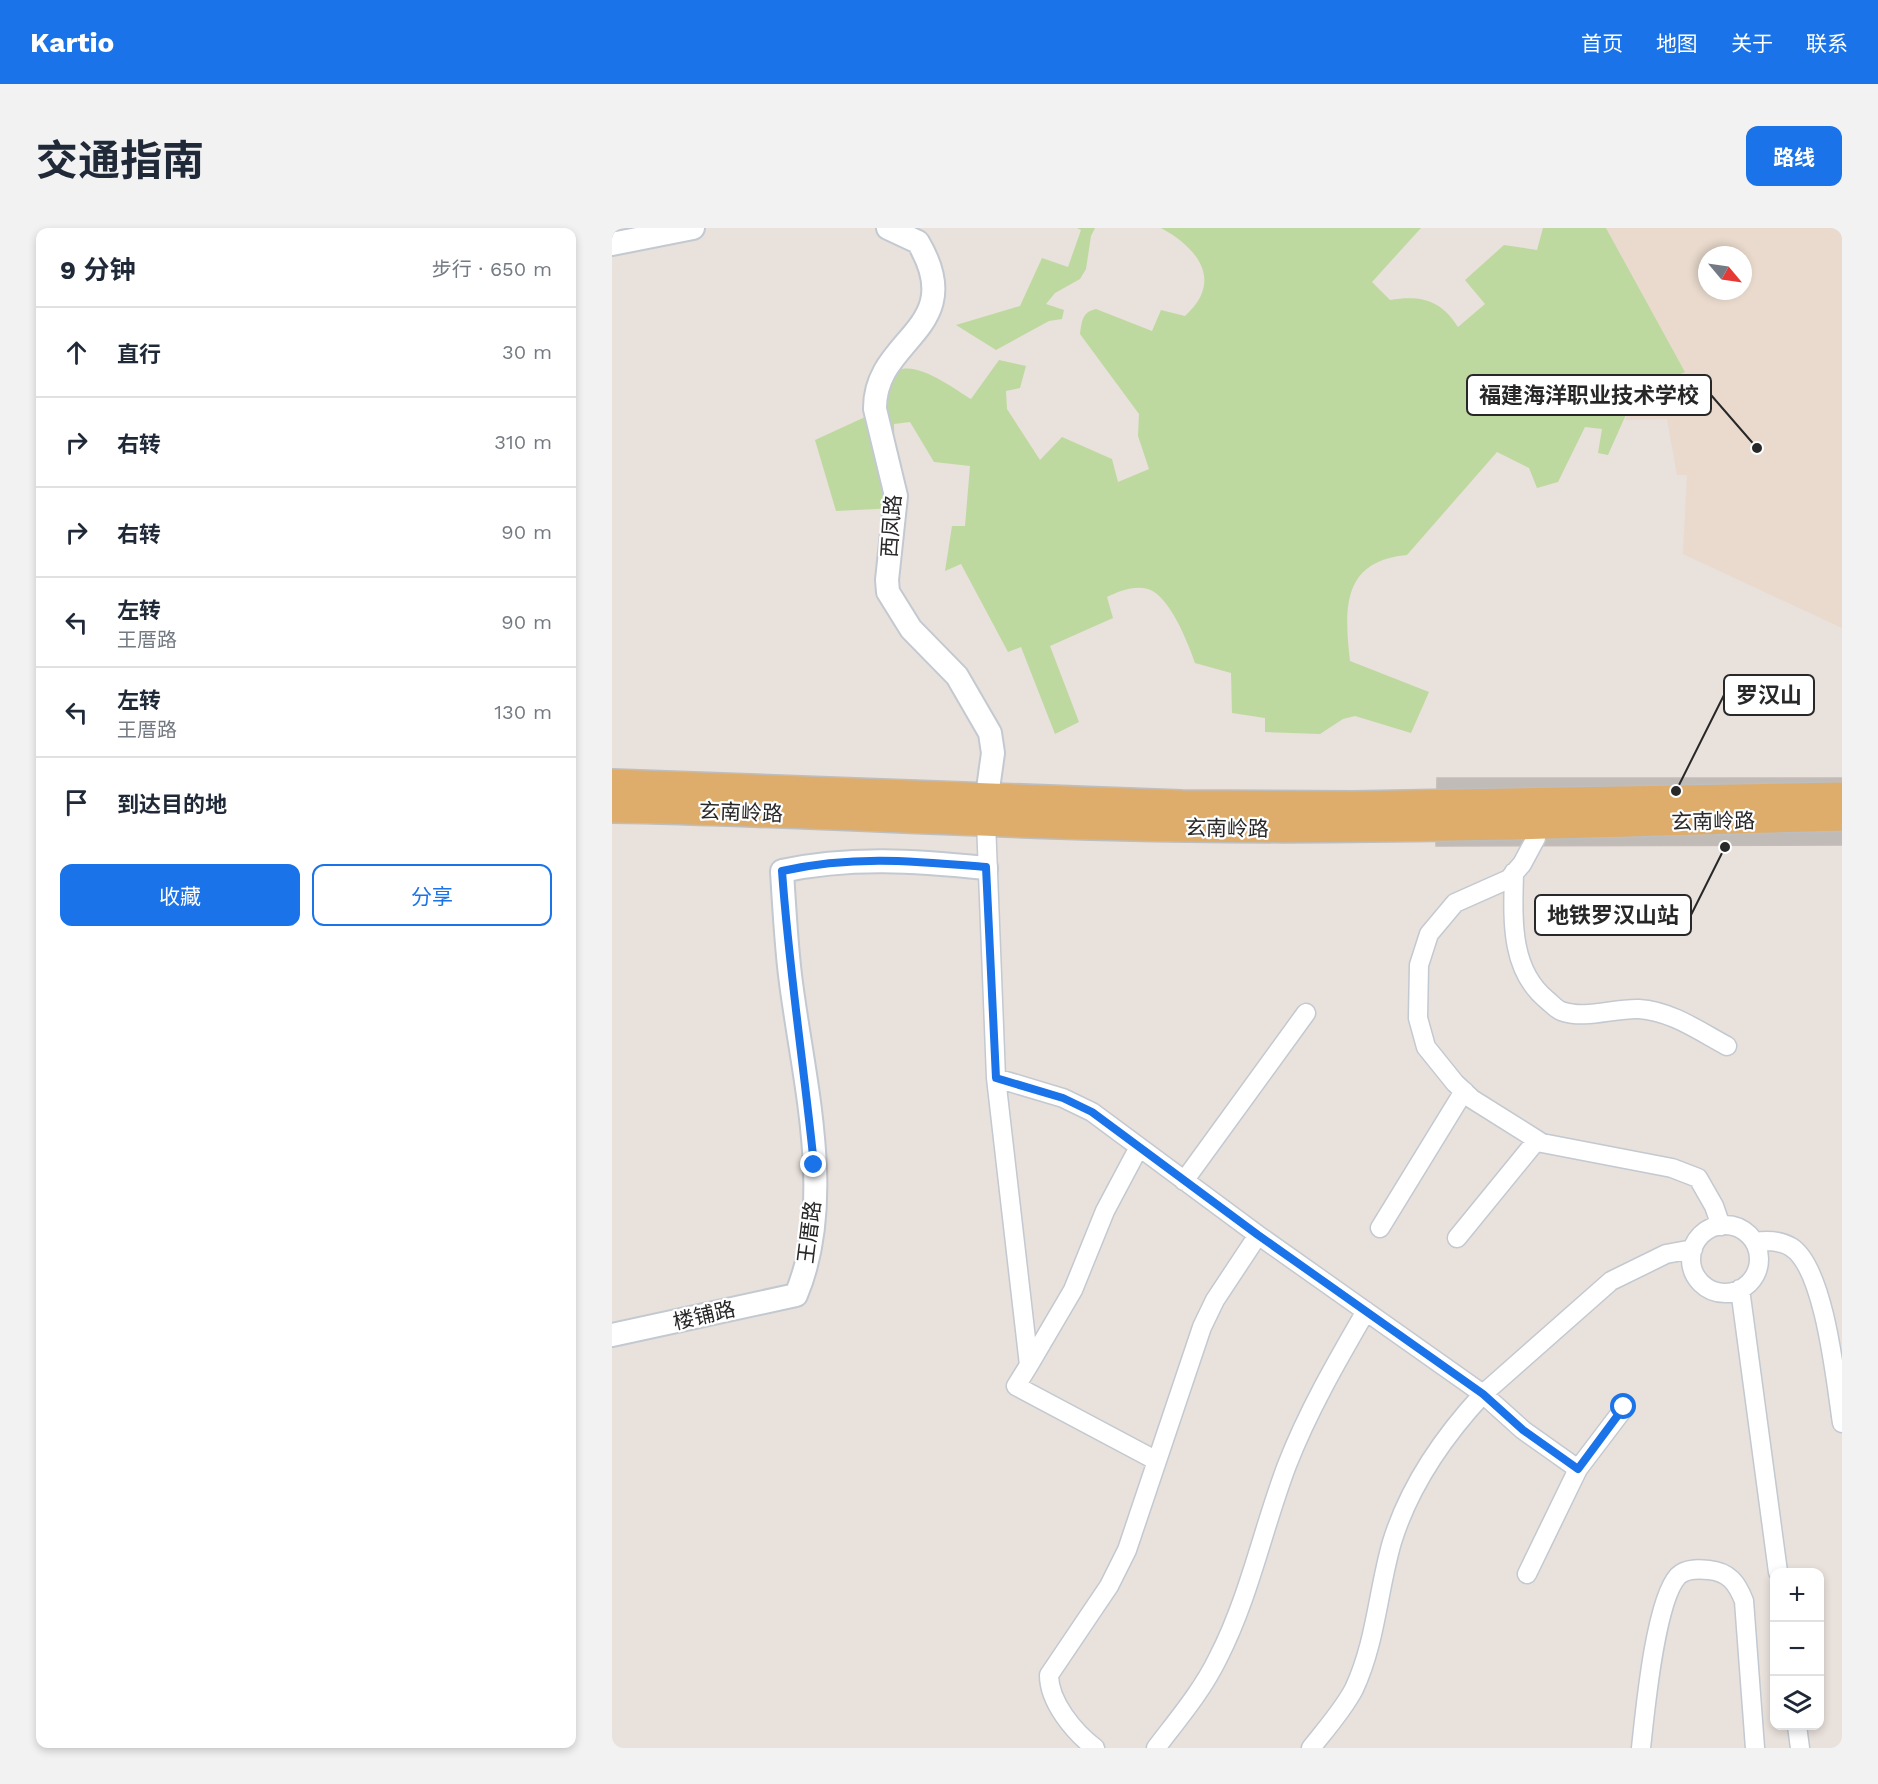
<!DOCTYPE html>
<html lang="zh">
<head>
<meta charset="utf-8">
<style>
	body { margin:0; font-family:"Work Sans","Noto Sans SC",sans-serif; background:#f2f2f3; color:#1f2937 }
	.controls { position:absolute; right:18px; bottom:18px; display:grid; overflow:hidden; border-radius:12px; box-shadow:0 3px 9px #0003 }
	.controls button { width:54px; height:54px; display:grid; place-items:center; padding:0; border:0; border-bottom:2px solid #e0e1e3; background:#fff; color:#1f2937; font:30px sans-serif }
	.compass { position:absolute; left:1086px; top:18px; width:54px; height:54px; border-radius:50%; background:#fff; box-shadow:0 3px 9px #0003; rotate:119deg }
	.stop { position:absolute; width:18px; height:18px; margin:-14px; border:4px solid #1a73e8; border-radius:50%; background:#fff }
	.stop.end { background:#1a73e8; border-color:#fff; box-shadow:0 2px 6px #0008 }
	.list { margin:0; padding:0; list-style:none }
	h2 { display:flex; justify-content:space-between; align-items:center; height:78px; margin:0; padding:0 24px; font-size:26px }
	h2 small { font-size:20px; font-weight:400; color:#747a83 }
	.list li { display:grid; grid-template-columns:39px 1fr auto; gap:18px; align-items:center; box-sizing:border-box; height:90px; padding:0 24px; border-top:2px solid #e0e1e3 }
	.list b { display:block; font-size:22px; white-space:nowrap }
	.list p { margin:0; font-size:20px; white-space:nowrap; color:#747a83 }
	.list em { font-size:20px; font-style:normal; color:#747a83 }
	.actions { display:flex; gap:12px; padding:18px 24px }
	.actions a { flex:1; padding:14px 0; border:2px solid #1a73e8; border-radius:12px; text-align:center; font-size:21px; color:#1a73e8 }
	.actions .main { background:#1a73e8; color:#fff }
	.icon { flex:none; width:33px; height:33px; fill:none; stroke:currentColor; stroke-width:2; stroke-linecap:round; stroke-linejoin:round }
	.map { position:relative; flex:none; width:1230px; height:1520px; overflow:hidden; border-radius:12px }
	header { display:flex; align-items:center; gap:36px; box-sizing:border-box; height:84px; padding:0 30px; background:#1a73e8; color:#fff }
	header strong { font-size:28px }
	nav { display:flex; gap:33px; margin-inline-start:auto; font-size:21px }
	.intro { display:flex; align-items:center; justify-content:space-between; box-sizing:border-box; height:144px; padding:0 36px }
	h1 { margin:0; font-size:42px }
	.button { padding:15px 27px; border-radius:12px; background:#1a73e8; color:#fff; font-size:21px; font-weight:700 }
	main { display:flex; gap:36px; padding:0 36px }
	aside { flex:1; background:#fff; border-radius:12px; box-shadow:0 3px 9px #0003 }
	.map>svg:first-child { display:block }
</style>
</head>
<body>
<header>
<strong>Kartio</strong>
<nav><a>首页</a><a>地图</a><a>关于</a><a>联系</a></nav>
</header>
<div class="intro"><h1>交通指南</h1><a class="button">路线</a></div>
<main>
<aside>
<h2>9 分钟<small>步行 · 650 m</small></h2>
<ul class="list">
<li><svg class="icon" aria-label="ahead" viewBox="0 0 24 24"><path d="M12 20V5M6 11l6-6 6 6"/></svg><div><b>直行</b></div><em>30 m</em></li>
<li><svg class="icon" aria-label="right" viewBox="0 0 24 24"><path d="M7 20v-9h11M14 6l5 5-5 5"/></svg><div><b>右转</b></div><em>310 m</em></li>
<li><svg class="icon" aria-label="right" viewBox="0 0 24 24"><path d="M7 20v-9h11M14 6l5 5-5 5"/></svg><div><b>右转</b></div><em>90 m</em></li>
<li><svg class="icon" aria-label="left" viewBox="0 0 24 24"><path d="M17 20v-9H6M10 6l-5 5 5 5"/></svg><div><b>左转</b><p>王厝路</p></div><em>90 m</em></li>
<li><svg class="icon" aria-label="left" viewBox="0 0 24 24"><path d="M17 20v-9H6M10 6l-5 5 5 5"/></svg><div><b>左转</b><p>王厝路</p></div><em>130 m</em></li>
<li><svg class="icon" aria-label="arrive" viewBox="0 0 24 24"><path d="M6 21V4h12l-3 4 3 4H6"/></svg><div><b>到达目的地</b></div></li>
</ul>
<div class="actions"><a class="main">收藏</a><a>分享</a></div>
</aside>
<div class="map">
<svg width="1230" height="1520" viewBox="0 0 1230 1520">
	<rect width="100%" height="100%" fill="#e9e1dc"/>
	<path fill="#e9dacd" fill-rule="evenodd" d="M994,0H1230V400L1071,326L1075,247H1065L1055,191L1013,192L1020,173L1010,151L1061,150L1073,144ZM1095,27H1131V63H1095Z"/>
	<path fill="#bed99f" d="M465,0H483L479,8L474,41L468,51L443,65L434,76L452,82L450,91L437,93L384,122L344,97L408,78L430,30L456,39L469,2Z
		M549,0H809L760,54L778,72C809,67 829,72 846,99L873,76L853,52L892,17L925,22L931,0H994L1073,144L1061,150L1010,151L1020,173L996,227L986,225L990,201L973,199L946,254L925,260L917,240L885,224L795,327C730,333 732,380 738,433L817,464L799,505L743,488L731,491L708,506L653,504V490L620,485L619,445L583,435C576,415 558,368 536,361C522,357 507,363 495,369L501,390L438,418L467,494L443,506L409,419L396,424L349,336L333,343L340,298H353L358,238L322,234L298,194L282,196L284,280L224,283L203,212L264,184C268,173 272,158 278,149C295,124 342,161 359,171L387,132L414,138L408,160L394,163L395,181L428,232L450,209L500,231L506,254L537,241L526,208L527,186L468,106C470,93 470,84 484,81L540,103L549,82L573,88C612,53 586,20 549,0Z"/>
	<path fill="#c1bbb8" stroke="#c4bcb6" stroke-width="1.5" d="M825,550H1230V617L824,618Z"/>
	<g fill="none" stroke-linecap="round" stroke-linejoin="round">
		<defs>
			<path id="minor" d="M374,594L384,850L417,1137L404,1158L545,1233
				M924,610L910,636L897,651L843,675L817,706L807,737L806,790L814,819L843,855L860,871L930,915L1060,940L1086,950L1102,978L1109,998
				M902,644C901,689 897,741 935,772C939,775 944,781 949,783C974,792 1001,780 1027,781C1059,783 1087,803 1115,818
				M384,850L451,870L480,884L646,1007L871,1166L911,1202L966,1241
				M572,953L694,785
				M1079 1031a34 34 0 1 1 68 0a34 34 0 1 1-68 0Z
				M768,1000L852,863
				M845,1010L925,912
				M1143,1014C1155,1012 1167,1012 1179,1019C1213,1040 1224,1156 1230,1195
				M1128,1061L1166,1344
				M417,1137L461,1062L493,983L527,919
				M915,1346L966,1241L1013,1179
				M1185,1498L1188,1520
				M483,1520C462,1504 437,1474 437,1447L497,1358L515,1322L590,1099L603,1072L646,1007
				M544,1520C566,1491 590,1463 606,1430C637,1370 651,1300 675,1237C696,1183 725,1133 754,1083
				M699,1520C714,1501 731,1482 742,1461C764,1414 766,1362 780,1314C797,1259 832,1208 871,1166L999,1053L1054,1026L1081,1021
				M1029,1520C1033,1484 1043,1373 1066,1348C1074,1340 1087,1341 1097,1342C1117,1344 1125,1355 1132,1373L1143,1520"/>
			<path id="tertiary" d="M276,0L306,14C358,102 262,109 263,181L284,268L275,352L276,364L299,401L345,448L378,505L381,525L375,568
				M0,16L81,0
				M0,1107L184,1067C225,970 190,847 178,747C174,713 172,677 170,643C239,628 304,633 374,640"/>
			<path id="primary" d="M0,555L570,576L741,577L1230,568
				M0,581C192,584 383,598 575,600C793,603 1012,595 1230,589"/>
		</defs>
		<use href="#minor" stroke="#c3c9d0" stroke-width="21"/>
		<use href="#tertiary" stroke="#c3c9d0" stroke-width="26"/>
		<use href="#primary" stroke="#bebebe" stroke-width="30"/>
		<use href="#minor" stroke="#fff" stroke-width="18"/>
		<use href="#tertiary" stroke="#fff" stroke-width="22"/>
		<use href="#primary" stroke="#dead6b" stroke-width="27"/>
	</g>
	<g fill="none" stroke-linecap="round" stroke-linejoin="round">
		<path stroke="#1a73e8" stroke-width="8" d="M202,937C192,839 177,741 170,643C241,627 302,633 374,639L384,850L451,870L480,884L646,1007L871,1166L911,1202L966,1241L1012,1179"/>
	</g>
	<g text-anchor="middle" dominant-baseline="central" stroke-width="4.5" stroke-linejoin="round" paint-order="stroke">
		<g font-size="21" fill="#282828" stroke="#fff">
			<text transform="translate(279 298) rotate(-86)">西凤路</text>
			<text transform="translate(129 584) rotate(2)">玄南岭路</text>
			<text transform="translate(1101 593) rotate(-1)">玄南岭路</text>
			<text transform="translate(615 600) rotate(1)">玄南岭路</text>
			<text transform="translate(197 1004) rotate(-83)">王厝路</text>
			<text transform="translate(92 1087) rotate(-13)">楼铺路</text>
		</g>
	</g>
	<path fill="none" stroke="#282828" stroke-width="2" d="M1145 220L1099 167M1064 563L1112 467M1113 619L1079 687"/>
	<g fill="#282828" stroke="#fff" stroke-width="2">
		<circle cx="1145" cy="220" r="6"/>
		<circle cx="1064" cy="563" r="6"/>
		<circle cx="1113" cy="619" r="6"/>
	</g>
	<g fill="#fff" stroke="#282828" stroke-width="2">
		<rect x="855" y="147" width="244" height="40" rx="6"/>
		<rect x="1112" y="447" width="90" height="40" rx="6"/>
		<rect x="923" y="667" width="156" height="40" rx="6"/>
	</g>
	<g font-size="22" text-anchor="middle" font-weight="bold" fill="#282828">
		<text x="977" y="175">福建海洋职业技术学校</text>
		<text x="1157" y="475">罗汉山</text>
		<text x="1001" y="695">地铁罗汉山站</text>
	</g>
</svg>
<div class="controls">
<button>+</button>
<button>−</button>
<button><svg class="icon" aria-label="layers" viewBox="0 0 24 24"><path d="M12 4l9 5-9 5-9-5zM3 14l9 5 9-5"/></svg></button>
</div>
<svg class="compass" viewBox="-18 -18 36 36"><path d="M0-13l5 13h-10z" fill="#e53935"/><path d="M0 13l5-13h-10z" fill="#747a83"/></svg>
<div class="stop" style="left:1012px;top:1179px"></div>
<div class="stop end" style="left:202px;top:937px"></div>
</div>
</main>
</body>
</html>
